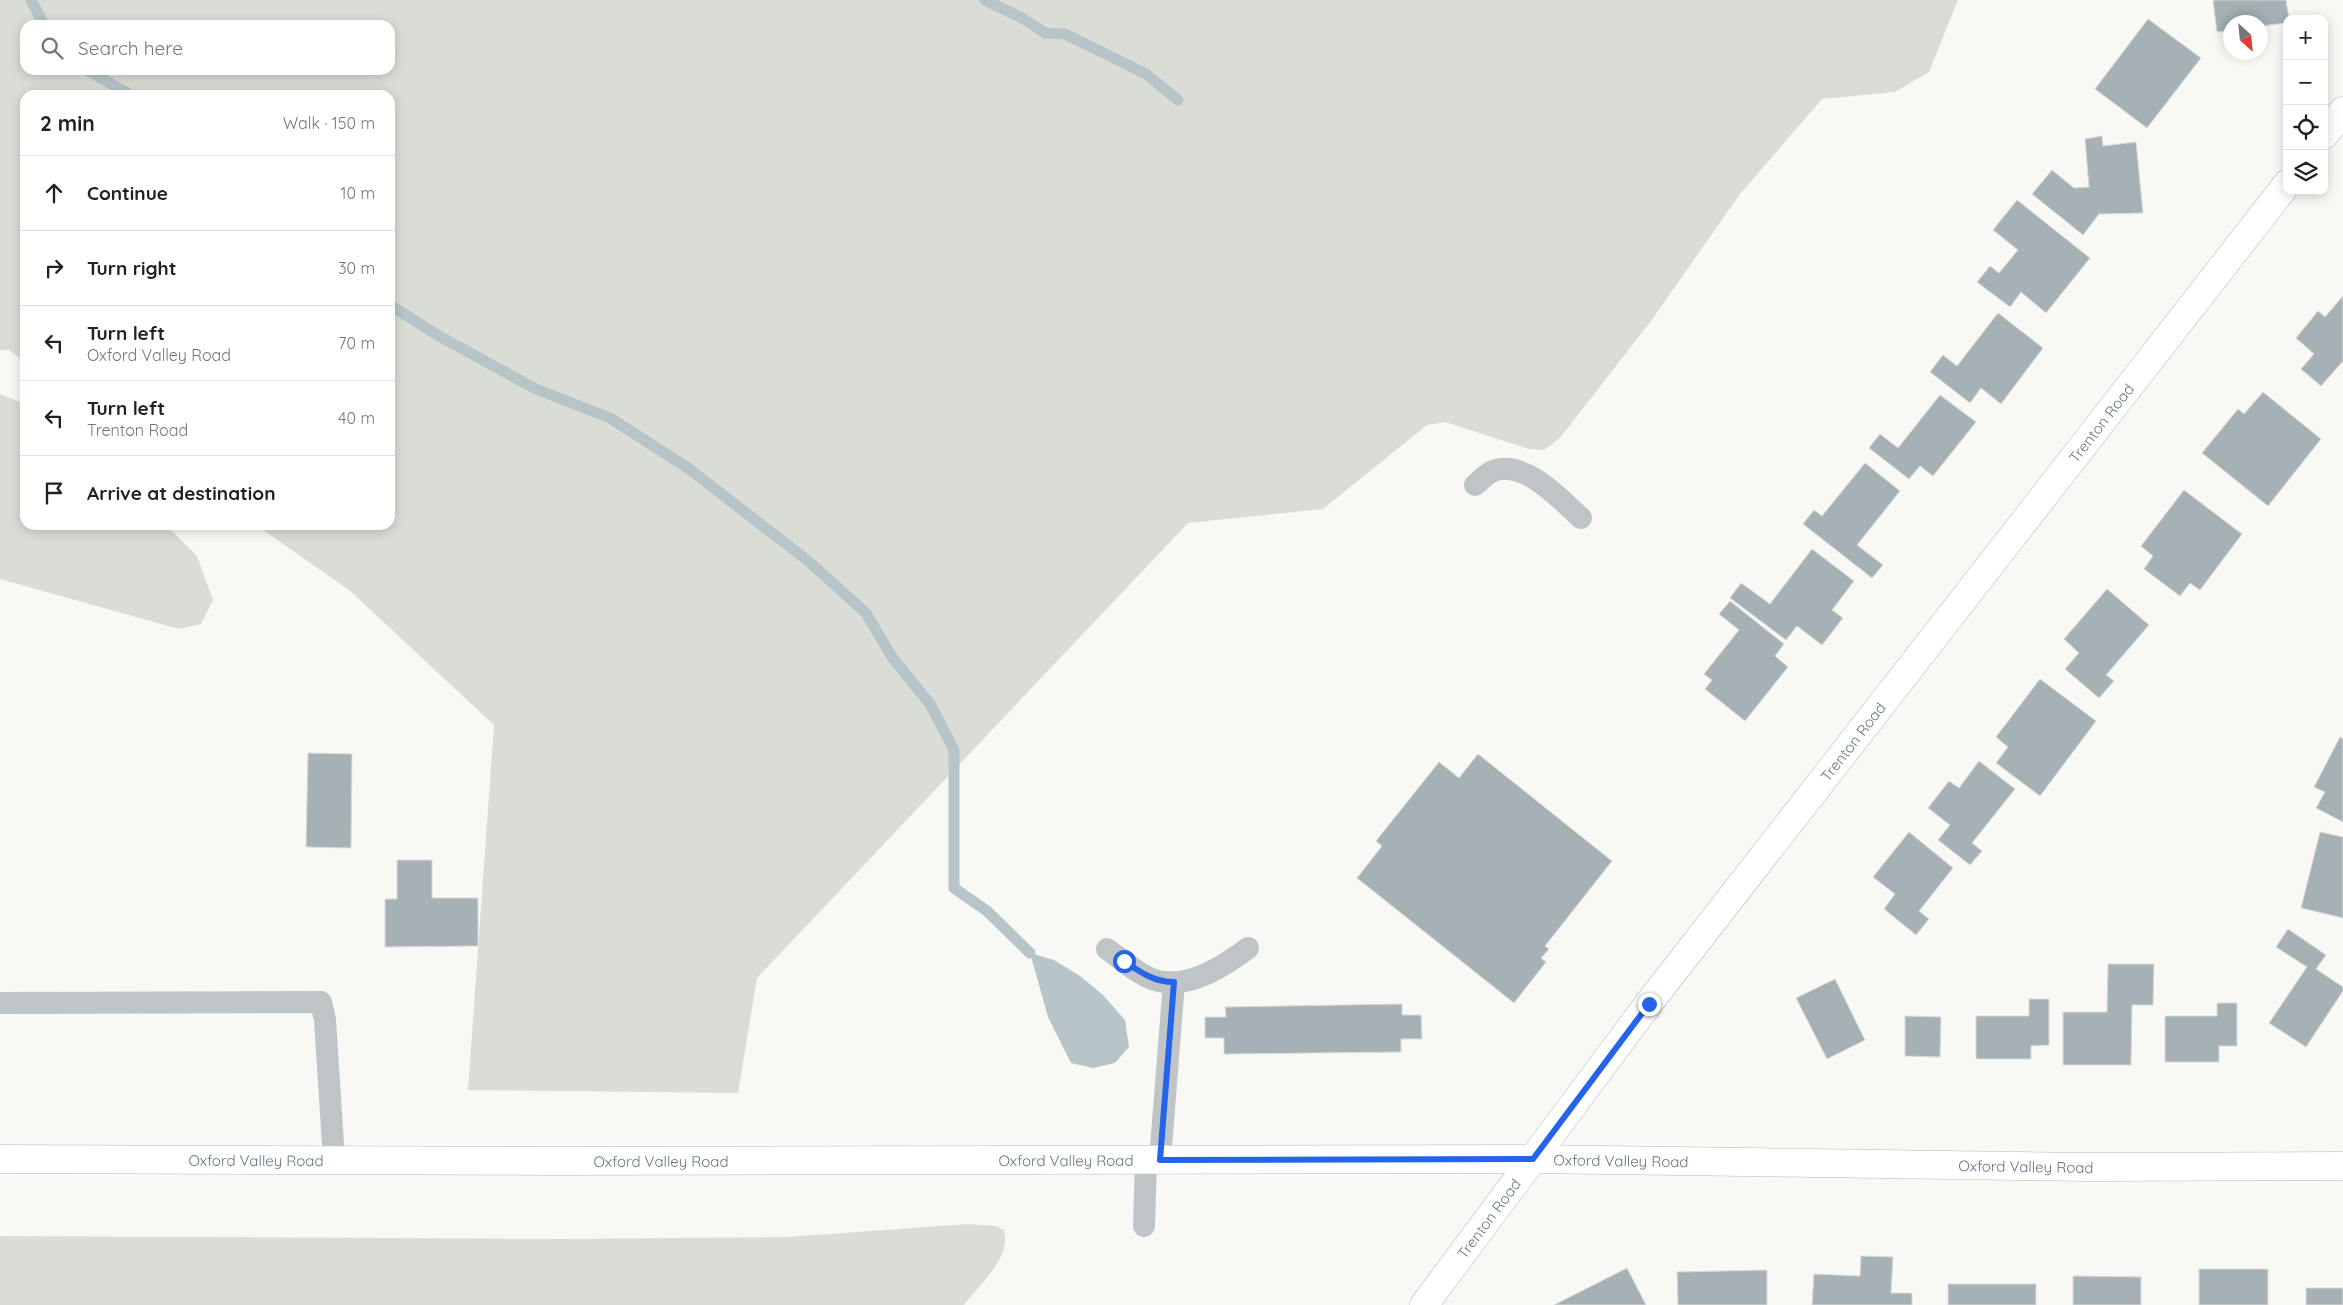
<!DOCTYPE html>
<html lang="en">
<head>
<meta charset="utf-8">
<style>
	body { margin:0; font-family:Quicksand,sans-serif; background:#f6f6f6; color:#202124 }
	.controls { position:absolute; right:15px; top:15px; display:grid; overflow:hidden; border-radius:10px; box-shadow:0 2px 12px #0003 }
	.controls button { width:45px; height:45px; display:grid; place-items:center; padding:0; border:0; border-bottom:1px solid #e0e0e0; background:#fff; color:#202124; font:25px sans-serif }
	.compass { position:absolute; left:2223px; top:15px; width:45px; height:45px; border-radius:50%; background:#fff; box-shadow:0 2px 12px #0003; rotate:153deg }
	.stop { position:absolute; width:15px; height:15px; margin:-11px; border:4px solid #2563eb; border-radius:50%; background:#fff }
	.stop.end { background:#2563eb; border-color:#fff; box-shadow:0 1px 5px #0008 }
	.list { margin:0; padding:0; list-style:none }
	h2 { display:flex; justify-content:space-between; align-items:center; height:65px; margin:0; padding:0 20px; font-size:21px }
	h2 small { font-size:16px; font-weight:400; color:#757577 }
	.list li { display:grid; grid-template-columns:32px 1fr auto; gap:15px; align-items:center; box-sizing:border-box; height:75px; padding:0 20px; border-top:1px solid #e0e0e0 }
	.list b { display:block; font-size:19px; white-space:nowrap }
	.list p { margin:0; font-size:16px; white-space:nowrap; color:#757577 }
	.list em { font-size:16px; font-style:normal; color:#757577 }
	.icon { flex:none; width:28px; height:28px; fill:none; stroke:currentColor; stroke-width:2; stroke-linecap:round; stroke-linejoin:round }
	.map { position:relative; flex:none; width:2343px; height:1305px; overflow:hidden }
	.search { position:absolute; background:#fff; box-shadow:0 2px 12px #0003; left:20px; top:20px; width:375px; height:55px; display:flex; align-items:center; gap:12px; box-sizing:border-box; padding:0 18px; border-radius:15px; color:#757577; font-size:19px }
	.panel { position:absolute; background:#fff; box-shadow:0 2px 12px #0003; left:20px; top:90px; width:375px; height:440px; border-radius:15px }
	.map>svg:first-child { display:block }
</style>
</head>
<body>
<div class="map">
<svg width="2343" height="1305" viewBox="0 0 2343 1305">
	<rect width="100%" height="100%" fill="#f8f8f5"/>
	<path fill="#d9ddd5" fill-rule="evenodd" d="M0,0H1958L1929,72L1895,92L1822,99L1740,194L1651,321L1560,438L1544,450L1529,449L1445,422L1427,425L1323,509L1188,523L757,978L738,1093L468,1090L494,725L349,590L256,525H390V95H25V362L9,350H0ZM25,25H390V70H25Z
		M0,394L25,404V525H166L197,556L213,600L201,624L179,629L0,579Z
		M968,1224L996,1226L1004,1230C1011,1260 980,1283 964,1305H0V1236L563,1239L788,1237Z"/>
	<path fill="#b7c5c8" d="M1030,953L1054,960L1080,976L1103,995L1125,1020L1129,1047L1115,1063L1093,1068L1071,1063L1048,1017Z"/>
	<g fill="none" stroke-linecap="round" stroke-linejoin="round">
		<path stroke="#b7c5c8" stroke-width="11" d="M31,0L44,25
			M985,0L1024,19L1045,33L1065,34L1146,74L1178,100
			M87,70L131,95
			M390,305L439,336L536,389L610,418L688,468L807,560L866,613L892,657L930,704L954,750V888L987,911L1030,953"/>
	</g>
	<path fill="#a6b1b5" stroke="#dadad8" d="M2213,0H2286L2289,19H2287V23L2260,26V22H2230V30L2217,32Z
		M2148,19L2201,58L2147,128L2095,89Z
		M2102,136L2103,146L2136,142L2143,213L2099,214L2083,235L2032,194L2052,170L2074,188L2089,187L2085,139Z
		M2017,200L2090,258L2046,313L2021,292L2010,307L1977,282L1990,266L1999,273L2018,250L1993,230Z
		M2343,296V361L2321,386L2301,369L2314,354L2296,338L2318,311L2325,317Z
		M1998,313L2043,348L2001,404L1981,388L1970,403L1930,372L1943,355L1957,366Z
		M2263,392L2321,439L2268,506L2202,453L2238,409L2244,414Z
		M1940,395L1976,422L1933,476L1920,466L1909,479L1869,448L1880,434L1898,448Z
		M1865,463L1900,491L1857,545L1883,565L1872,578L1803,524L1814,510L1822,516Z
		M2184,490L2242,534L2200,590L2190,583L2180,596L2144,569L2153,556L2141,546Z
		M1812,549L1854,581L1832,610L1843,618L1822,645L1797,626L1786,640L1730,598L1741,583L1770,604Z
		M2107,589L2149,625L2106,675L2114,681L2099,698L2065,669L2079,653L2064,639Z
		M1730,601L1784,644L1775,656L1788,667L1745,721L1705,689L1712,680L1704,674L1739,630L1719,614Z
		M2040,679L2096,721L2040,796L1996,763L2008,747L1996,737Z
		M2340,737L2343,739V822L2316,808L2325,792L2314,787Z
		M308,753L352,754L351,848L306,847Z
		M1478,754L1612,861L1545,946L1549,949L1541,958L1546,962L1514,1003L1357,878L1382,846L1376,841L1439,762L1459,778Z
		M1979,761L2015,789L1972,843L1982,851L1970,865L1938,840L1950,825L1928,808L1949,781L1959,788Z
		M1909,832L1953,868L1919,911L1929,919L1916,935L1884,909L1895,894L1873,877Z
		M2320,832L2343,837V918L2301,908Z
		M397,860H432V898H478V946L385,947V899H397Z
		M2288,929L2326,955L2316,969L2343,987V991L2306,1047L2269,1023L2307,967L2276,947Z
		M2108,964H2154L2153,1005H2132L2131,1065H2063V1012H2107Z
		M1835,979L1865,1040L1827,1059L1796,998Z
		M2029,999H2049V1045L2031,1046V1059H1976V1016H2029Z
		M2217,1003H2237V1046H2219V1062H2165V1016H2217Z
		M1402,1004V1015H1421L1422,1039H1401V1052L1224,1054V1038H1205V1017H1226L1225,1007Z
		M1905,1016L1941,1017L1940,1057L1905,1056Z
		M1861,1256L1893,1257L1891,1293H1912V1305H1812L1814,1274L1860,1276Z
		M1627,1268L1646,1305H1554Z
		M2199,1269H2268V1305H2199Z
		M1767,1270V1305H1678L1677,1272Z
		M2073,1276L2141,1277V1305H2073Z
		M1948,1284H2036V1305H1948Z
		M2306,1288H2343V1305H2306Z"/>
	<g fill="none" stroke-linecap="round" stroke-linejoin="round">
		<defs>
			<g id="secondary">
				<path d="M2324,135L2343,111"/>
				<path id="s1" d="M1424,1305L1649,1003L2287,184"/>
			</g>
			<g id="primary">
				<path id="s2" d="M0,1159L555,1161L1533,1159L2092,1167L2343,1166"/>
			</g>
		</defs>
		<use href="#secondary" stroke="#b2b9bc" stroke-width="29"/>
		<use href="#primary" stroke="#b3b9bc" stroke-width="29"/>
		<path stroke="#bfc5c7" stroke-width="22" d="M1475,485C1480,481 1487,473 1493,471C1524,459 1560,499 1581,518
			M1107,949C1123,960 1143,980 1164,982C1192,986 1226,965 1248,948
			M0,1003L321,1002L325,1020L334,1160
			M1160,1160L1174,982
			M1144,1226L1146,1159"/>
		<use href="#secondary" stroke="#fff" stroke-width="28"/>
		<use href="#primary" stroke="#fff" stroke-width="28"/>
	</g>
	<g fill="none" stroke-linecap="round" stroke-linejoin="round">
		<path stroke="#2563eb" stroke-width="6" d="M1124,961C1140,972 1154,982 1174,982L1160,1160L1533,1159L1649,1004"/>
	</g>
	<g text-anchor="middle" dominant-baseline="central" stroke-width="5" stroke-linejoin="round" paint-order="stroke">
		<g font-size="15" fill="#64777f" stroke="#fff">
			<text stroke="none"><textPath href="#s1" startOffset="1112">Trenton Road</textPath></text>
			<text stroke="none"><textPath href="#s1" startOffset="708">Trenton Road</textPath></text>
			<text stroke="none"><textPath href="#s2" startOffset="256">Oxford Valley Road</textPath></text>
			<text stroke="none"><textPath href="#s2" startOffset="661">Oxford Valley Road</textPath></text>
			<text stroke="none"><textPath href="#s2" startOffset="1066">Oxford Valley Road</textPath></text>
			<text stroke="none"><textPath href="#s2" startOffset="1621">Oxford Valley Road</textPath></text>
			<text stroke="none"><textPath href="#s2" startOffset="2026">Oxford Valley Road</textPath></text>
			<text stroke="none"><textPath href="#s1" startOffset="108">Trenton Road</textPath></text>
		</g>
	</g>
</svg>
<div class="controls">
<button>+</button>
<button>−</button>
<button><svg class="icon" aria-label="locate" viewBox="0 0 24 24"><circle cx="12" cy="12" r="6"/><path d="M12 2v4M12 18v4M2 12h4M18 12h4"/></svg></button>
<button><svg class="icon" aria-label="layers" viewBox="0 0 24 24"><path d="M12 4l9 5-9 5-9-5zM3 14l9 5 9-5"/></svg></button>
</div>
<svg class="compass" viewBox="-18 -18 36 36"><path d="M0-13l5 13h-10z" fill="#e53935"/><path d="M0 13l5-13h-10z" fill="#757577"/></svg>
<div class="stop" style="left:1124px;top:961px"></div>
<div class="stop end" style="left:1649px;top:1004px"></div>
<div class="search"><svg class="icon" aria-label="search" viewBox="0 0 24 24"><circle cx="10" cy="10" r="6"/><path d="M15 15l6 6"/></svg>Search here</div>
<section class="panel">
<h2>2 min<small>Walk · 150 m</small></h2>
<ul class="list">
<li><svg class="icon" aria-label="ahead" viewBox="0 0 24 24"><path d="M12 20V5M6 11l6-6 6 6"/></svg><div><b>Continue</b></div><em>10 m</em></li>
<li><svg class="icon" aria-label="right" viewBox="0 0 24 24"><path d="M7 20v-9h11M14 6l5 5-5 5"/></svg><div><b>Turn right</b></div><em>30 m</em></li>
<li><svg class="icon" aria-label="left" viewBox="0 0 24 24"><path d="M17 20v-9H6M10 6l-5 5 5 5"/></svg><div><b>Turn left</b><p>Oxford Valley Road</p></div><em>70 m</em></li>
<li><svg class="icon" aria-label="left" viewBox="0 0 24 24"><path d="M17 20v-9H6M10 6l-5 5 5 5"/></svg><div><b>Turn left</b><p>Trenton Road</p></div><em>40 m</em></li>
<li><svg class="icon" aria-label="arrive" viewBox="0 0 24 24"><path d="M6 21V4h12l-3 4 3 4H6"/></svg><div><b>Arrive at destination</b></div></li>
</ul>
</section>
</div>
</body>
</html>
